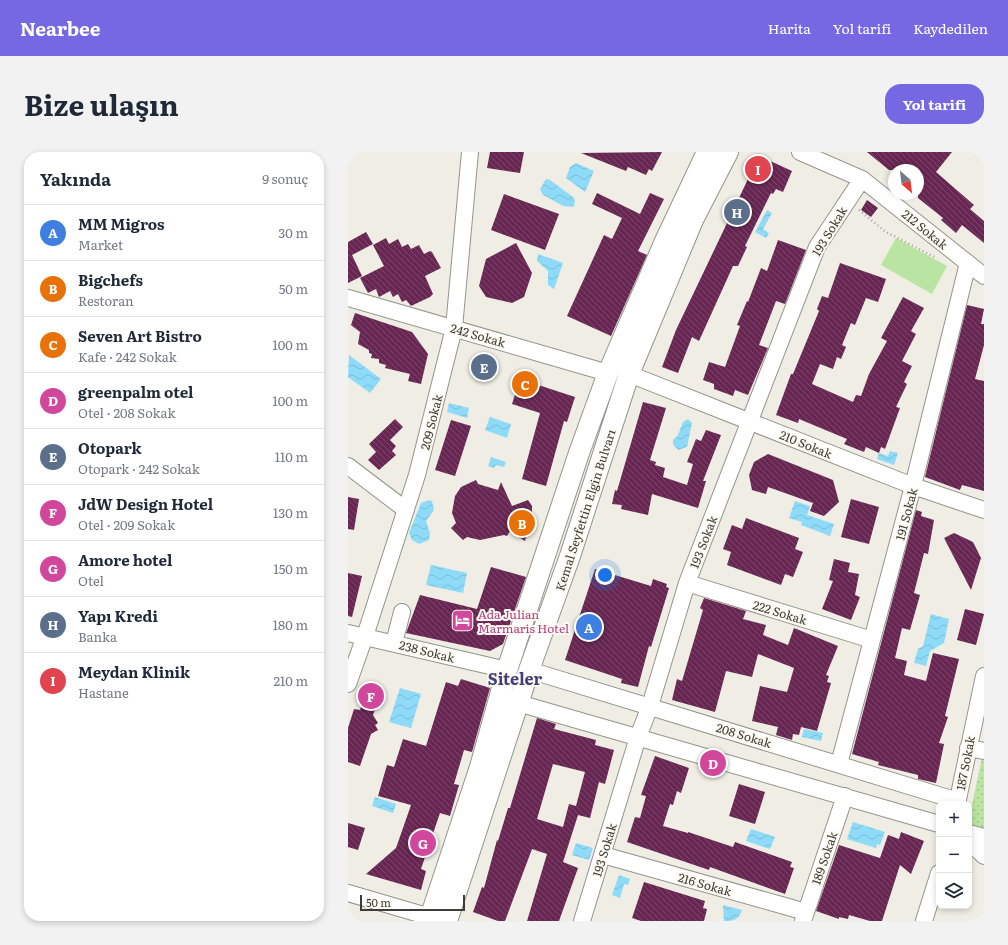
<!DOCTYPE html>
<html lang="tr">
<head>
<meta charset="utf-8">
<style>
	body { margin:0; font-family:Literata,serif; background:#f2f2f3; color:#1f2937 }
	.controls { position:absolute; right:12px; bottom:12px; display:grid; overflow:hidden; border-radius:8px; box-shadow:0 2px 6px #0003 }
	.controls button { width:36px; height:36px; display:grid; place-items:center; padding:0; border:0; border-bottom:1px solid #e0e1e3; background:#fff; color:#1f2937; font:20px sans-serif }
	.compass { position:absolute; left:540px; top:12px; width:36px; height:36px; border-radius:50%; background:#fff; box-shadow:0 2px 6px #0003; rotate:152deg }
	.scale { position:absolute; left:12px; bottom:10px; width:105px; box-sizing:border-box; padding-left:4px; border:2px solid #3d3c39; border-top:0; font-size:11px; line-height:14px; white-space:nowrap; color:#3d3c39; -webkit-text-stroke:3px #fcfaf1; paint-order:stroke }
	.you { position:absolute; left:257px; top:423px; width:14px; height:14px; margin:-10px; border:3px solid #fff; border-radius:50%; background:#1a73e8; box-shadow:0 0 0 6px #1a73e833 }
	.badge { display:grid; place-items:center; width:26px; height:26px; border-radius:50%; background:#7668e3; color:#fff; font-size:13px; font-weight:700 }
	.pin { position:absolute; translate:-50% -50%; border:2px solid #fff; box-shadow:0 1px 4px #0006 }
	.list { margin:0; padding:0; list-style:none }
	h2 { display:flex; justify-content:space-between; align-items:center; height:52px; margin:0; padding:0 16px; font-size:17px }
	h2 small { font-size:13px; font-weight:400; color:#747a83 }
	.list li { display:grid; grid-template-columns:26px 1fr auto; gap:12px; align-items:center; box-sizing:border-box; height:56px; padding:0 16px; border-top:1px solid #e0e1e3 }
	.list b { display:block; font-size:15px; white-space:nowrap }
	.list p { margin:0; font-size:13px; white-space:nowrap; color:#747a83 }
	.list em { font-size:13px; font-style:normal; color:#747a83 }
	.icon { flex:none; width:22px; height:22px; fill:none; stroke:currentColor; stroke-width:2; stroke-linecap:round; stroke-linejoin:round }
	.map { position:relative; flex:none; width:636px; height:769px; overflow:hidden; border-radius:16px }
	header { display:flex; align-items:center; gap:24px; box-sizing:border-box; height:56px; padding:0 20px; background:#7668e3; color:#fff }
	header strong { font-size:19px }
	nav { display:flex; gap:22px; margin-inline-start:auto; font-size:14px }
	.intro { display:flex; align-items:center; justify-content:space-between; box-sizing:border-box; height:96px; padding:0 24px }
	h1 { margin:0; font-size:28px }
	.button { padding:10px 18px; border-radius:16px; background:#7668e3; color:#fff; font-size:14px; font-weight:700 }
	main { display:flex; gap:24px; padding:0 24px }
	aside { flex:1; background:#fff; border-radius:16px; box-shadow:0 2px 6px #0003 }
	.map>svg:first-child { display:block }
</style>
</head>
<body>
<header>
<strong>Nearbee</strong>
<nav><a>Harita</a><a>Yol tarifi</a><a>Kaydedilen</a></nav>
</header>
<div class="intro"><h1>Bize ulaşın</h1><a class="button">Yol tarifi</a></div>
<main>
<aside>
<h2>Yakında<small>9 sonuç</small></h2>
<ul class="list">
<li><span class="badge" style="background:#3f7fe0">A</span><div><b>MM Migros</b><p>Market</p></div><em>30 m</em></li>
<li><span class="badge" style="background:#e8710a">B</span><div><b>Bigchefs</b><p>Restoran</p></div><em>50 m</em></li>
<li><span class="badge" style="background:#e8710a">C</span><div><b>Seven Art Bistro</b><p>Kafe · 242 Sokak</p></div><em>100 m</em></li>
<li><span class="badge" style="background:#d1479c">D</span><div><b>greenpalm otel</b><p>Otel · 208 Sokak</p></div><em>100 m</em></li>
<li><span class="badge" style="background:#5c6f8a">E</span><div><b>Otopark</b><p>Otopark · 242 Sokak</p></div><em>110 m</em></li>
<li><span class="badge" style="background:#d1479c">F</span><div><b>JdW Design Hotel</b><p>Otel · 209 Sokak</p></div><em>130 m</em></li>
<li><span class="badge" style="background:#d1479c">G</span><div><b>Amore hotel</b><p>Otel</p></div><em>150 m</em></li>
<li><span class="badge" style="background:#5c6f8a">H</span><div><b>Yapı Kredi</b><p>Banka</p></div><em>180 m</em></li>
<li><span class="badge" style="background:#e0444e">I</span><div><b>Meydan Klinik</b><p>Hastane</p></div><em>210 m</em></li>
</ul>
</aside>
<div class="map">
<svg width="636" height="769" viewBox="0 0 636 769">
	<defs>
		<pattern id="park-dots" width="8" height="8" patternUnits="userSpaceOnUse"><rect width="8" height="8" fill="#b9e4a1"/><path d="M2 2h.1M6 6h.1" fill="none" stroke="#a0c48b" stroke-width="1.8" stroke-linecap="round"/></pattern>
		<pattern id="water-waves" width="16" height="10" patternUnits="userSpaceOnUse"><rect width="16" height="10" fill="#8ddbf8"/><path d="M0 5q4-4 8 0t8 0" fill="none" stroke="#7bbdd5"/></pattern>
		<pattern id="building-back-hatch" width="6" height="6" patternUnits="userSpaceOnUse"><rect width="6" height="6" fill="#682753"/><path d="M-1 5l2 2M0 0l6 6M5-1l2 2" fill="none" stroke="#7b466a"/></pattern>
	</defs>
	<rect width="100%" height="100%" fill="#efede4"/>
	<path fill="#b9e4a1" d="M548,86L599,114L584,142L533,113Z"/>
	<path fill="url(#park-dots)" d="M634,606H636V682L621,679V667Z"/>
	<path fill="url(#water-waves)" d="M228,11L246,19L237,40L218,26L222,15Z
		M198,27L202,28L225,45L227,48L226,54C216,58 205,47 195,43L192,37Z
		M419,58L424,61L415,77L421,81L418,86L407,80Z
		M190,102L215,111L206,137L200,133V119L189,109Z
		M1,203L33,227L22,241L0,225Z
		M101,251L121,256L119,266L99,260Z
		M142,265L163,272L159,286L137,278Z
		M340,267L344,271L339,295L330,298L325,292V288L330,283L335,270Z
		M542,299L550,301L546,313L529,307L531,301L540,304Z
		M143,305L158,310L156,315L148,313L146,316L140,314Z
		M81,348L84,349L86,358L78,369L82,381L81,388L71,392L64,388L61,381L73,351Z
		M447,349L462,354L459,363L486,372L482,384L453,373L454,370L441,366Z
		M83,413L119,421L115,441L78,433Z
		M583,462L601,467L596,491L582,499L578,514L566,511L570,497L575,494Z
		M52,536L73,542L63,576L41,570Z
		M456,577L475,581L473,589L454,585Z
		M27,645L48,652L45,661L24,654Z
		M505,670L537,680L532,693L529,692L528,696L499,687Z
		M403,677L427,685L422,697L398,689Z
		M228,691L245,696L241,708L224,703Z
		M271,723L282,727L280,733L276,732L272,746L264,743Z
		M375,753L394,758C391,768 385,769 376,769Z"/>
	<path fill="url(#building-back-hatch)" fill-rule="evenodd" d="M142,0H176L172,21L139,16Z
		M314,0L304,19L301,17L298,23L280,15L278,19L233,1Z
		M519,0H604L588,20L626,53L622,57L636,69V91L614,73L608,81L593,68L595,66L570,46V18H541Z
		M411,4L444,19L435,40L428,37L425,42L423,41L397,94L399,95L390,114H385L351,189L344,185L330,221L314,215L328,178Z
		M249,41L292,62L302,41L316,47L290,99L299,103L263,184L219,164L256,83L264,87L274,66L244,52Z
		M156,42L211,62L197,98L143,78Z
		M519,48L530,56L523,65L513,58Z
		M18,80L25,92L4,103L14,124L0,131V90Z
		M38,86L41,92L50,87L54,95L60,92L63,97L71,93L76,102L82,99L84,100L93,116L77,124L85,142L82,145L63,154L58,148L54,150L50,142L45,145L42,139L31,145L28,137L20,141L12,126L36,114L25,93Z
		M430,88L458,98L437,152L428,149L411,193L420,196L400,243L387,238L385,244L366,237V232L355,228L361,210L377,215L392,174L389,173L399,149L400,150L413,116L419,119Z
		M168,91L184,121L176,145L164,151L138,145L131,134L138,107Z
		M492,111L538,127L530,150L518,146L507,173L503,171L494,193L498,195L493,207L489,205L485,217L472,212L464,232L505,250L508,243L513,244L521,222L539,189L533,186L555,145L576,156L563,179L568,182L554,209L564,214L556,230L559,232L548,255L552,256L537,297L533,295L531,301L518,295L516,300L496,292L499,287L451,267L450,271L428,263L443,222H445L471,159L469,157L474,144L480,146Z
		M619,153L636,157L633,172H636V193L627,227L636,229V339L614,333L612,338L577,325Z
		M7,161L64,180L80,202L73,232L60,229L62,222L37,216L38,213L31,211V207L23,206L24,202L21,201V198L10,192L12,180L3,173Z
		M172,227L227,245L219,270L216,269L198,334L174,327L192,261L164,252Z
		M295,250L318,256L302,308L308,310L307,313L317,316L315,325L339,333L345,312L339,310L348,287L353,289L358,278L373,283L355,329H358L350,356L304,342L300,363L273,357L274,353L264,352L267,338L269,339Z
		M47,267L55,275L42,288L48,294L44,299L48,303L31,318L20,308L28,300L21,292Z
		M103,268L123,274L107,324L87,318Z
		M420,302L485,328L491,350L476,364L462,359L465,351L420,335L418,342L404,338L401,323L406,310Z
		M128,328L130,332L150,338L153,330L164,354L180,348L184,354V362L177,389L162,379L159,384L156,383L132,388L119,385L115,388L103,376L108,371L104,361L107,344L113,335Z
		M0,345L11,347L6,378L0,377Z
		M503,347L531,355L521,392L493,385Z
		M568,358L574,360L573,364L586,368L580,402L576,401L566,441L572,443L562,478L554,476L547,506L559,509L556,523L578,529L585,501L611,507L597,564L600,565L591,591L596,592L588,631L570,627V623L530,613L531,610L504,602Z
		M398,366L451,386L447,397L455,400L445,425L437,422L433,433L379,413L383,400L375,397L384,373L394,377Z
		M606,381L625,390L633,406L623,438L596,386Z
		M486,407L502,411L500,420L511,422L507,443L512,445L503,468L474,457L485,429L481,428Z
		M143,415L178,425L155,492L142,499L58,481L72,443L129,457Z
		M247,417L303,434L305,427L319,432L318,435L321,436L303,495L301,494L290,535L273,531L274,527L217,508Z
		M0,421L14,424L4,465L0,464Z
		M356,446L398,459L395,467L418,473L415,483L440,493L446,476L490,494L478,523L481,524L479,530L483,531L469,579L453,575L451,583L445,582L444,588L428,583L430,575L404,569L412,534L439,540L446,516L410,502L404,525L378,519L367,560L324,548L329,527L334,529L355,458L352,456Z
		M617,457L636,462L628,493L609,488Z
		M113,527L142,536L124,600L116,598L106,632L111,633L102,664L92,661L73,717L78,719L73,738L18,722L48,696L63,653L30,644L39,613L46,615L55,587L78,594L98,530L110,534Z
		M19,536L33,540L25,563L30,571L27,573L30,578L23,582L12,614L0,610V576L6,557L12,558Z
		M189,566L208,572L206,577L248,588L247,593L266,598L257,632L251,630L242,666L230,663L215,710L230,716L211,769H179L199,702L184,697L157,769H150L125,760L134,735L136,736L149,688L150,689L160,656H162ZM205,612L237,620L228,654L221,652L215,675L189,667Z
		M307,604L341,616L333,641L329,639L325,653L322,652L315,674L340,681V680L385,695L387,690L444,710L442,715L446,716L437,742L362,715L361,718L279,690L287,665L292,666L298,644L293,643Z
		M391,632L417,640L407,672L381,664Z
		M0,671L17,676L10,698L0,695Z
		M553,680L576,689L563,722L552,713L534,769H522L501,763L500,767L491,765V767L468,759L491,693L532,706L540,683L551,687Z
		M296,730L357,749L355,756L359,757L356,769H293L284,766Z"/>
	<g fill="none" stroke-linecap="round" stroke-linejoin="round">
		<defs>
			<path id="minor" d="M452,0L514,27L636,124
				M0,146L260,221
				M281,222L565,334L636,358
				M0,314L58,358
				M339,431L524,488
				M0,481L159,518
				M46,491L54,460
				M181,518L610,649
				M0,532L17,484L69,323L106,176L122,0
				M170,551L591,672
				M620,596L636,599
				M491,612L565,334L620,111
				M609,652L636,524
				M621,681L636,685
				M621,690L636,704
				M255,703L458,760
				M0,741L82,765
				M234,769L290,585L302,554L339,431L469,95L514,27
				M455,769L497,644
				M576,769L591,721"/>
			<path id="major" d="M81,769L132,615L159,518L231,301L260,221L317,89L359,0
				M99,769L181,518L222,404L281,222L345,68L380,0"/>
		</defs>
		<use href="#minor" stroke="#95938b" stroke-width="18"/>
		<use href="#major" stroke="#95938b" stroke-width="22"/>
		<path stroke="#a3a19b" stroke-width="2.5" stroke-dasharray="1 3" stroke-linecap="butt" d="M511,58L538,80L588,106"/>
		<use href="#minor" stroke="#fff" stroke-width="16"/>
		<use href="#major" stroke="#fff" stroke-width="20"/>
	</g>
	<defs>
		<symbol id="hotel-square" viewBox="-11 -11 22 22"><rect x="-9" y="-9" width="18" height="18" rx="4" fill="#d1479c" stroke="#fcfaf1"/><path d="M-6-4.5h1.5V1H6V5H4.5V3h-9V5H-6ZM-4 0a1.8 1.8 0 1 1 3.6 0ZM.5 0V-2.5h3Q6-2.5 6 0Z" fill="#fff"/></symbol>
	</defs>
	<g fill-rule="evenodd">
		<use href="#hotel-square" x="102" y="456" width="25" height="25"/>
	</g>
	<g text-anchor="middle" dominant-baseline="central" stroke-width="4" stroke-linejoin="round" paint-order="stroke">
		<g font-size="12" fill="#3d3c39" stroke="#fcfaf1">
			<text transform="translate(577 77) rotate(39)">212 Sokak</text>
			<text transform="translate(481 79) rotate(-59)">193 Sokak</text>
			<text transform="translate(130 183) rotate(16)">242 Sokak</text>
			<text transform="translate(83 270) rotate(-76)">209 Sokak</text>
			<text transform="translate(458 292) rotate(22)">210 Sokak</text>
			<text transform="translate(237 358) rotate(-72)">Kemal Seyfettin Elgin Bulvarı</text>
			<text transform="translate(558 362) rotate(-75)">191 Sokak</text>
			<text transform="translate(355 390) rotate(-69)">193 Sokak</text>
			<text transform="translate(432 460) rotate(17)">222 Sokak</text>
			<text transform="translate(79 499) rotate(14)">238 Sokak</text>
			<text transform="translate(396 583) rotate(17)">208 Sokak</text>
			<text transform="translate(617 611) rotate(-79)">187 Sokak</text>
			<text transform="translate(256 698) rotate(-73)">193 Sokak</text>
			<text transform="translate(476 706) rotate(-71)">189 Sokak</text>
			<text transform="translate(357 732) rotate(16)">216 Sokak</text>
		</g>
		<g font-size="12" fill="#b23c85" stroke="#fcfaf1" text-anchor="start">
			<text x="130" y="462">Ada Julian<tspan x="130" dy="14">Marmaris Hotel</tspan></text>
		</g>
		<g font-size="16" font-weight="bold" fill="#443f7c" stroke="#fcfaf1">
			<text x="167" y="526">Siteler</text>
		</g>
	</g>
</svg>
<div class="controls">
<button>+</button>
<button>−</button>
<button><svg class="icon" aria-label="layers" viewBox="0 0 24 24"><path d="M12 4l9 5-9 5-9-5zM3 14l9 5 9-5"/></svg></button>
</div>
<svg class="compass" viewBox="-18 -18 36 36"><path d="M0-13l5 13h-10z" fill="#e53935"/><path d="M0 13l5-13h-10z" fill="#747a83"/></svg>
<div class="scale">50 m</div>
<div class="you"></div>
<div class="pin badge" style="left:241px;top:475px;background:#3f7fe0">A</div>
<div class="pin badge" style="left:174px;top:371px;background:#e8710a">B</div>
<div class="pin badge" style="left:177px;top:232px;background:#e8710a">C</div>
<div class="pin badge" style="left:365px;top:611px;background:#d1479c">D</div>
<div class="pin badge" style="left:136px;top:215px;background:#5c6f8a">E</div>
<div class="pin badge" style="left:23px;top:544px;background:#d1479c">F</div>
<div class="pin badge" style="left:75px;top:691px;background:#d1479c">G</div>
<div class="pin badge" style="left:389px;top:60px;background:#5c6f8a">H</div>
<div class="pin badge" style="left:410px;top:17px;background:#e0444e">I</div>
</div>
</main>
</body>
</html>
